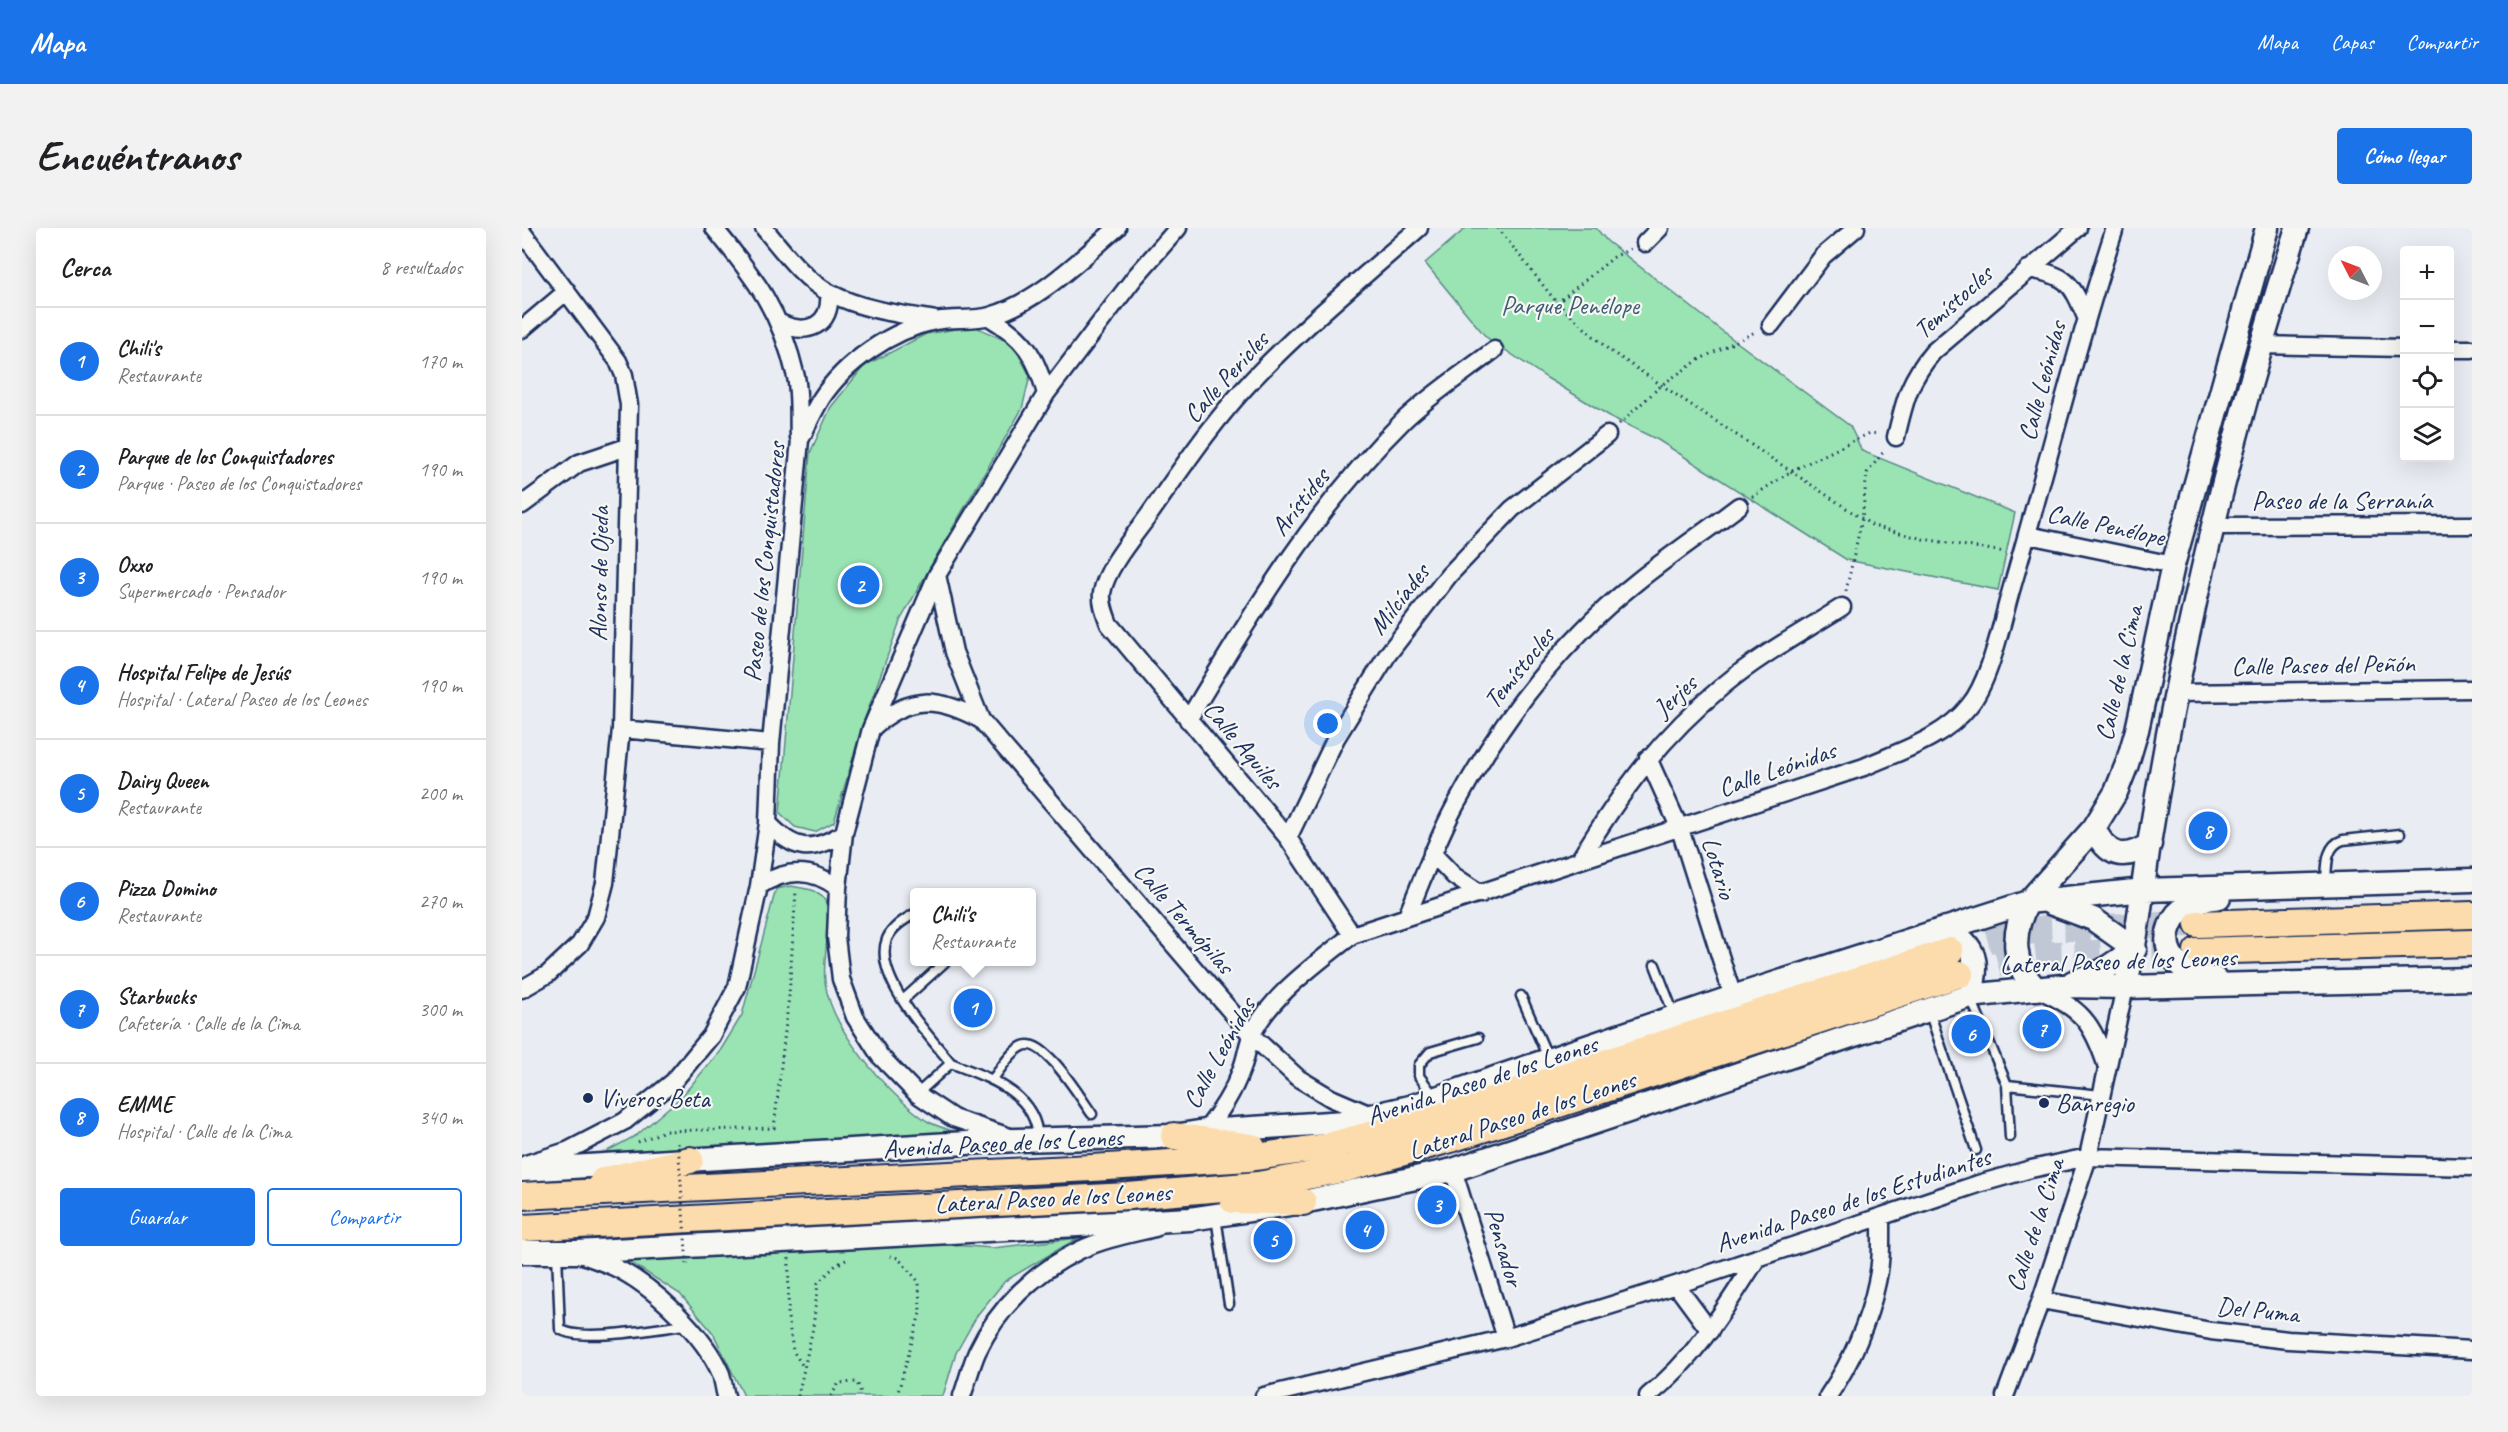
<!DOCTYPE html>
<html lang="es">
<head>
<meta charset="utf-8">
<style>
	body { margin:0; font-family:Caveat,sans-serif; background:#f2f2f2; color:#202124 }
	.controls { position:absolute; right:18px; top:18px; display:grid; overflow:hidden; border-radius:6px; box-shadow:0 6px 24px #0002 }
	.controls button { width:54px; height:54px; display:grid; place-items:center; padding:0; border:0; border-bottom:2px solid #e0e0e0; background:#fff; color:#202124; font:30px sans-serif }
	.compass { position:absolute; left:1806px; top:18px; width:54px; height:54px; border-radius:50%; background:#fff; box-shadow:0 6px 24px #0002; rotate:312deg }
	.you { position:absolute; left:806px; top:496px; width:21px; height:21px; margin:-15px; border:4px solid #fff; border-radius:50%; background:#1a73e8; box-shadow:0 0 0 9px #1a73e833 }
	.badge { display:grid; place-items:center; width:39px; height:39px; border-radius:50%; background:#1a73e8; color:#fff; font-size:20px; font-weight:700 }
	.pin { position:absolute; translate:-50% -50%; border:3px solid #fff; box-shadow:0 2px 6px #0006 }
	.popup { position:absolute; left:388px; top:660px; width:126px; height:78px; box-sizing:border-box; display:grid; place-content:center; border-radius:6px; background:#fff; filter:drop-shadow(0 2px 4px #0005); font-size:20px; white-space:nowrap; color:#757577 }
	.popup b { font-size:22px; color:#202124 }
	.popup::after { content:''; position:absolute; left:50%; top:100%; margin-left:-12px; border:12px solid transparent; border-top-color:#fff }
	.list { margin:0; padding:0; list-style:none }
	h2 { display:flex; justify-content:space-between; align-items:center; height:78px; margin:0; padding:0 24px; font-size:26px }
	h2 small { font-size:20px; font-weight:400; color:#757577 }
	.list li { display:grid; grid-template-columns:39px 1fr auto; gap:18px; align-items:center; box-sizing:border-box; height:108px; padding:0 24px; border-top:2px solid #e0e0e0 }
	.list b { display:block; font-size:22px; white-space:nowrap }
	.list p { margin:0; font-size:20px; white-space:nowrap; color:#757577 }
	.list em { font-size:20px; font-style:normal; color:#757577 }
	.actions { display:flex; gap:12px; padding:18px 24px }
	.actions a { flex:1; padding:14px 0; border:2px solid #1a73e8; border-radius:6px; text-align:center; font-size:21px; color:#1a73e8 }
	.actions .main { background:#1a73e8; color:#fff }
	.icon { flex:none; width:33px; height:33px; fill:none; stroke:currentColor; stroke-width:2; stroke-linecap:round; stroke-linejoin:round }
	.map { position:relative; flex:none; width:1950px; height:1168px; overflow:hidden; border-radius:6px }
	header { display:flex; align-items:center; gap:36px; box-sizing:border-box; height:84px; padding:0 30px; background:#1a73e8; color:#fff }
	header strong { font-size:28px }
	nav { display:flex; gap:33px; margin-inline-start:auto; font-size:21px }
	.intro { display:flex; align-items:center; justify-content:space-between; box-sizing:border-box; height:144px; padding:0 36px }
	h1 { margin:0; font-size:42px }
	.button { padding:15px 27px; border-radius:6px; background:#1a73e8; color:#fff; font-size:21px; font-weight:700 }
	main { display:flex; gap:36px; padding:0 36px }
	aside { flex:1; background:#fff; border-radius:6px; box-shadow:0 6px 24px #0002 }
	.map>svg:first-child { display:block }
</style>
</head>
<body>
<header>
<strong>Mapa</strong>
<nav><a>Mapa</a><a>Capas</a><a>Compartir</a></nav>
</header>
<div class="intro"><h1>Encuéntranos</h1><a class="button">Cómo llegar</a></div>
<main>
<aside>
<h2>Cerca<small>8 resultados</small></h2>
<ul class="list">
<li><span class="badge">1</span><div><b>Chili's</b><p>Restaurante</p></div><em>170 m</em></li>
<li><span class="badge">2</span><div><b>Parque de los Conquistadores</b><p>Parque · Paseo de los Conquistadores</p></div><em>190 m</em></li>
<li><span class="badge">3</span><div><b>Oxxo</b><p>Supermercado · Pensador</p></div><em>190 m</em></li>
<li><span class="badge">4</span><div><b>Hospital Felipe de Jesús</b><p>Hospital · Lateral Paseo de los Leones</p></div><em>190 m</em></li>
<li><span class="badge">5</span><div><b>Dairy Queen</b><p>Restaurante</p></div><em>200 m</em></li>
<li><span class="badge">6</span><div><b>Pizza Domino</b><p>Restaurante</p></div><em>270 m</em></li>
<li><span class="badge">7</span><div><b>Starbucks</b><p>Cafetería · Calle de la Cima</p></div><em>300 m</em></li>
<li><span class="badge">8</span><div><b>EMME</b><p>Hospital · Calle de la Cima</p></div><em>340 m</em></li>
</ul>
<div class="actions"><a class="main">Guardar</a><a>Compartir</a></div>
</aside>
<div class="map">
<svg width="1950" height="1168" viewBox="0 0 1950 1168">
	<rect width="100%" height="100%" fill="#e9edf3"/>
	<filter id="ink" filterUnits="userSpaceOnUse"><feTurbulence type="fractalNoise" baseFrequency=".0167" numOctaves="2"/><feDisplacementMap in="SourceGraphic" scale="12" xChannelSelector="R" yChannelSelector="G"/><feConvolveMatrix kernelMatrix="1 2 1 2 8 2 1 2 1" color-interpolation-filters="sRGB"/></filter>
	<g filter="url(#ink)">
		<path fill="#9ae3b2" stroke="#5a8988" stroke-width="1.5" d="M944,0H1074L1085,13L1204,106L1328,198L1340,223L1493,285L1476,362L1325,332L1136,212L1091,190L1025,150L964,109L903,35Z
			M452,98L491,116L508,148L500,181L419,320L378,393L342,493L312,594L293,604L273,599L258,585L288,225L309,179L342,138L404,106Z
			M269,658L290,662L304,671C311,697 300,726 303,754C309,802 366,866 405,893C415,899 429,902 440,906L76,928L115,907L160,868L198,823L220,787L254,661Z
			M556,1010L483,1053L456,1086L434,1125L421,1168H222L191,1105L158,1066L100,1029L403,1015L471,1020Z"/>
		<g fill="none" stroke-linecap="round" stroke-linejoin="round">
			<path stroke="#c0c7d5" stroke-width="26" stroke-dasharray="26 13" stroke-linecap="butt" d="M1428,723L1474,710L1522,701L1669,696
				M1438,746L1501,729L1524,726L1669,723"/>
			<defs>
				<path id="lane" d="M1804,655C1805,638 1803,618 1821,612L1878,606
					M392,686C382,692 370,699 365,711C350,748 408,809 429,835
					M1133,737L1153,789
					M999,768L1027,832
					M1449,770L1485,857L1579,867
					M381,772L423,734
					M1407,783L1454,922
					M470,852C479,841 488,824 501,818C522,808 559,871 570,886
					M1485,857L1488,909
					M395,866L429,835C466,850 514,864 516,911
					M912,868L897,848V837L908,824L956,810
					M694,989L707,1076
					M35,1025L38,1101C58,1115 137,1100 163,1097"/>
				<path id="street" d="M192,0C234,51 259,84 274,149C278,168 276,190 277,210
					M242,0C260,22 283,53 308,65C341,82 377,86 413,92
					M0,4L96,133L102,147L107,177L99,501L83,655L74,689L58,716L26,746L0,761
					M1123,15L1138,0
					M1506,41C1545,47 1549,54 1564,89
					M467,89C502,110 514,127 524,166
					M258,95C285,108 310,98 307,65
					M1249,97L1301,28L1334,0
					M0,101L45,63
					M1738,117L1882,120
					M1928,121H1950
					M1374,209C1383,172 1386,154 1411,124L1556,0
					M0,277L57,235L105,219
					M1691,298L1950,297
					M1506,307L1651,337
					M415,347L432,424L459,492L730,808L776,850L809,870L851,888
					M1654,465L1950,461
					M666,492C729,386 793,280 882,192C909,166 942,145 972,122
					M350,500C389,466 416,469 459,492
					M99,501L249,515
					M1126,530L1158,601L1211,769
					M246,595C272,623 289,625 322,605
					M766,610L814,510L866,426L927,347L990,281L1085,207
					M910,625L932,648L959,666
					M1058,631C1100,562 1139,509 1202,457C1238,427 1281,404 1320,379
					M237,658C264,641 290,640 316,660
					M885,688C900,652 914,614 932,580C966,516 1010,454 1060,403C1106,355 1164,318 1217,278
					M830,707L766,610L587,396C583,385 579,376 580,365C584,340 612,308 627,287C660,240 692,192 732,150C784,96 841,49 897,0
					M1515,761C1560,781 1570,793 1585,839
					M683,903C699,883 711,865 720,840C724,830 725,819 729,809C746,769 797,734 830,707L1342,539C1378,523 1422,510 1447,478C1469,452 1480,392 1490,359C1525,239 1554,118 1593,0
					M491,910L431,890L395,866L358,828L333,789L319,751L314,709L316,660L322,605L349,501L415,347L524,166L613,49L656,0
					M4,936L45,923L103,893L151,854L189,808L215,759L237,658L246,595L249,515L278,212C285,198 291,184 299,171C323,134 370,102 413,93C431,89 451,93 468,88C517,74 557,32 595,0
					M931,942L984,1110
					M58,1026C69,1030 81,1034 92,1039C130,1057 182,1106 199,1146C201,1152 202,1161 204,1168
					M1154,1057L1188,1103
					M1519,1072L1689,1103L1766,1112L1950,1122
					M440,1168C445,1154 449,1138 455,1124C476,1079 513,1044 558,1022C581,1011 608,1006 633,1000
					M742,1168L984,1110L1154,1057L1456,956L1509,941L1566,929L1950,939
					M1126,1168C1174,1130 1204,1079 1236,1029
					M1306,1168C1329,1135 1347,1093 1355,1054C1360,1033 1359,1011 1359,989
					M1483,1168L1519,1072L1566,929L1603,759"/>
				<path id="secondary" d="M1572,600C1585,629 1602,633 1628,616
					M1528,675L1571,691L1613,721L1580,743L1551,754
					M1424,700C1455,718 1458,736 1448,768
					M1693,751C1665,749 1636,728 1648,698C1652,688 1657,682 1666,677C1674,672 1688,671 1697,669
					M1603,759C1615,712 1620,665 1627,616C1635,566 1644,515 1654,465C1685,307 1727,152 1775,0
					M1515,761C1489,738 1489,704 1506,674L1572,600L1594,564L1605,536L1615,502L1651,337L1745,0
					M0,942L494,912L652,908L683,903L823,894L888,879L1211,769L1506,674L1622,662L1950,652
					M0,1024H54L668,991L781,974L931,942L1448,768L1540,758L1603,759L1950,751"/>
				<path id="primary" d="M1676,696L1950,687
					M1675,723L1950,715
					M652,908L730,919
					M81,953L168,932
					M0,968L570,940L727,930L803,919L925,886L1428,723
					M711,972L781,974
					M0,1000L606,968L736,957L790,947L825,940L932,910L1438,746"/>
			</defs>
			<use href="#lane" stroke="#1b2f5e" stroke-width="13"/>
			<use href="#street" stroke="#1b2f5e" stroke-width="21"/>
			<use href="#secondary" stroke="#1b2f5e" stroke-width="27"/>
			<use href="#primary" stroke="#1b2f5e" stroke-width="30"/>
			<path stroke="#1b2f5e" stroke-width="3" stroke-dasharray="1.5 4.5" stroke-linecap="butt" d="M976,0L1035,75L1087,122L1351,298L1401,311L1483,324
				M1035,75L1092,29L1108,21
				M1097,196L1141,156L1178,131L1235,103
				M1230,269L1271,242L1348,205L1357,206
				M1324,363L1340,291L1345,245L1363,222
				M116,914L143,903L252,900L267,768L274,663
				M368,1028L376,1030L397,1054L398,1085L375,1168
				M267,1030L266,1089L271,1123L282,1140
				M276,1168L291,1100L296,1055L314,1037L328,1030
				M309,1168L317,1155L335,1154L340,1168"/>
			<use href="#lane" stroke="#f6f6f2" stroke-width="8"/>
			<use href="#street" stroke="#f6f6f2" stroke-width="16"/>
			<use href="#secondary" stroke="#f6f6f2" stroke-width="22"/>
			<use href="#primary" stroke="#fcdcac" stroke-width="26"/>
			<path stroke="#1b2f5e" stroke-width="3" stroke-dasharray="1.5 4.5" stroke-linecap="butt" d="M156,915L165,1037"/>
		</g>
	</g>
	<g fill="#1b2f5e" stroke="#f6f6f2" stroke-width="2">
		<circle cx="66" cy="870" r="6"/>
		<circle cx="1522" cy="875" r="6"/>
	</g>
	<g text-anchor="middle" dominant-baseline="central" stroke-width="4.5" stroke-linejoin="round" paint-order="stroke">
		<g font-size="26" fill="#1b2f5e" stroke="#f6f6f2">
			<text transform="translate(1431 74) rotate(-42)">Temístocles</text>
			<text transform="translate(704 149) rotate(-48)">Calle Pericles</text>
			<text transform="translate(1520 153) rotate(-75)">Calle Leónidas</text>
			<text x="1820" y="272">Paseo de la Serranía</text>
			<text transform="translate(778 274) rotate(-52)">Arístides</text>
			<text transform="translate(1584 297) rotate(12)">Calle Penélope</text>
			<text transform="translate(242 334) rotate(-84)">Paseo de los Conquistadores</text>
			<text transform="translate(77 346) rotate(-89)">Alonso de Ojeda</text>
			<text transform="translate(877 371) rotate(-52)">Milcíades</text>
			<text transform="translate(1801 437) rotate(-1)">Calle Paseo del Peñón</text>
			<text transform="translate(997 440) rotate(-51)">Temístocles</text>
			<text transform="translate(1597 445) rotate(-77)">Calle de la Cima</text>
			<text transform="translate(1153 468) rotate(-43)">Jerjes</text>
			<text transform="translate(721 517) rotate(50)">Calle Aquiles</text>
			<text transform="translate(1255 541) rotate(-19)">Calle Leónidas</text>
			<text transform="translate(1197 640) rotate(73)">Lotario</text>
			<text transform="translate(662 690) rotate(49)">Calle Termópilas</text>
			<text transform="translate(1596 733) rotate(-2)">Lateral Paseo de los Leones</text>
			<text transform="translate(697 825) rotate(-61)">Calle Leónidas</text>
			<text transform="translate(960 852) rotate(-18)">Avenida Paseo de los Leones</text>
			<text transform="translate(1000 887) rotate(-18)">Lateral Paseo de los Leones</text>
			<text transform="translate(481 915) rotate(-3)">Avenida Paseo de los Leones</text>
			<text transform="translate(531 970) rotate(-3)">Lateral Paseo de los Leones</text>
			<text transform="translate(1331 972) rotate(-18)">Avenida Paseo de los Estudiantes</text>
			<text transform="translate(1513 997) rotate(-72)">Calle de la Cima</text>
			<text transform="translate(982 1019) rotate(73)">Pensador</text>
			<text transform="translate(1736 1082) rotate(6)">Del Puma</text>
		</g>
		<g font-size="26" fill="#3b5c73" stroke="#f6f6f2">
			<text x="1048" y="77">Parque Penélope</text>
		</g>
		<g font-size="26" fill="#1b2f5e" stroke="#f6f6f2" text-anchor="start">
			<text x="78" y="870">Viveros Beta</text>
			<text x="1534" y="875">Banregio</text>
		</g>
	</g>
</svg>
<div class="controls">
<button>+</button>
<button>−</button>
<button><svg class="icon" aria-label="locate" viewBox="0 0 24 24"><circle cx="12" cy="12" r="6"/><path d="M12 2v4M12 18v4M2 12h4M18 12h4"/></svg></button>
<button><svg class="icon" aria-label="layers" viewBox="0 0 24 24"><path d="M12 4l9 5-9 5-9-5zM3 14l9 5 9-5"/></svg></button>
</div>
<svg class="compass" viewBox="-18 -18 36 36"><path d="M0-13l5 13h-10z" fill="#e53935"/><path d="M0 13l5-13h-10z" fill="#757577"/></svg>
<div class="you"></div>
<div class="pin badge" style="left:451px;top:780px">1</div>
<div class="popup"><b>Chili's</b>Restaurante</div>
<div class="pin badge" style="left:338px;top:357px">2</div>
<div class="pin badge" style="left:915px;top:977px">3</div>
<div class="pin badge" style="left:843px;top:1002px">4</div>
<div class="pin badge" style="left:751px;top:1012px">5</div>
<div class="pin badge" style="left:1449px;top:806px">6</div>
<div class="pin badge" style="left:1520px;top:801px">7</div>
<div class="pin badge" style="left:1686px;top:603px">8</div>
</div>
</main>
</body>
</html>
